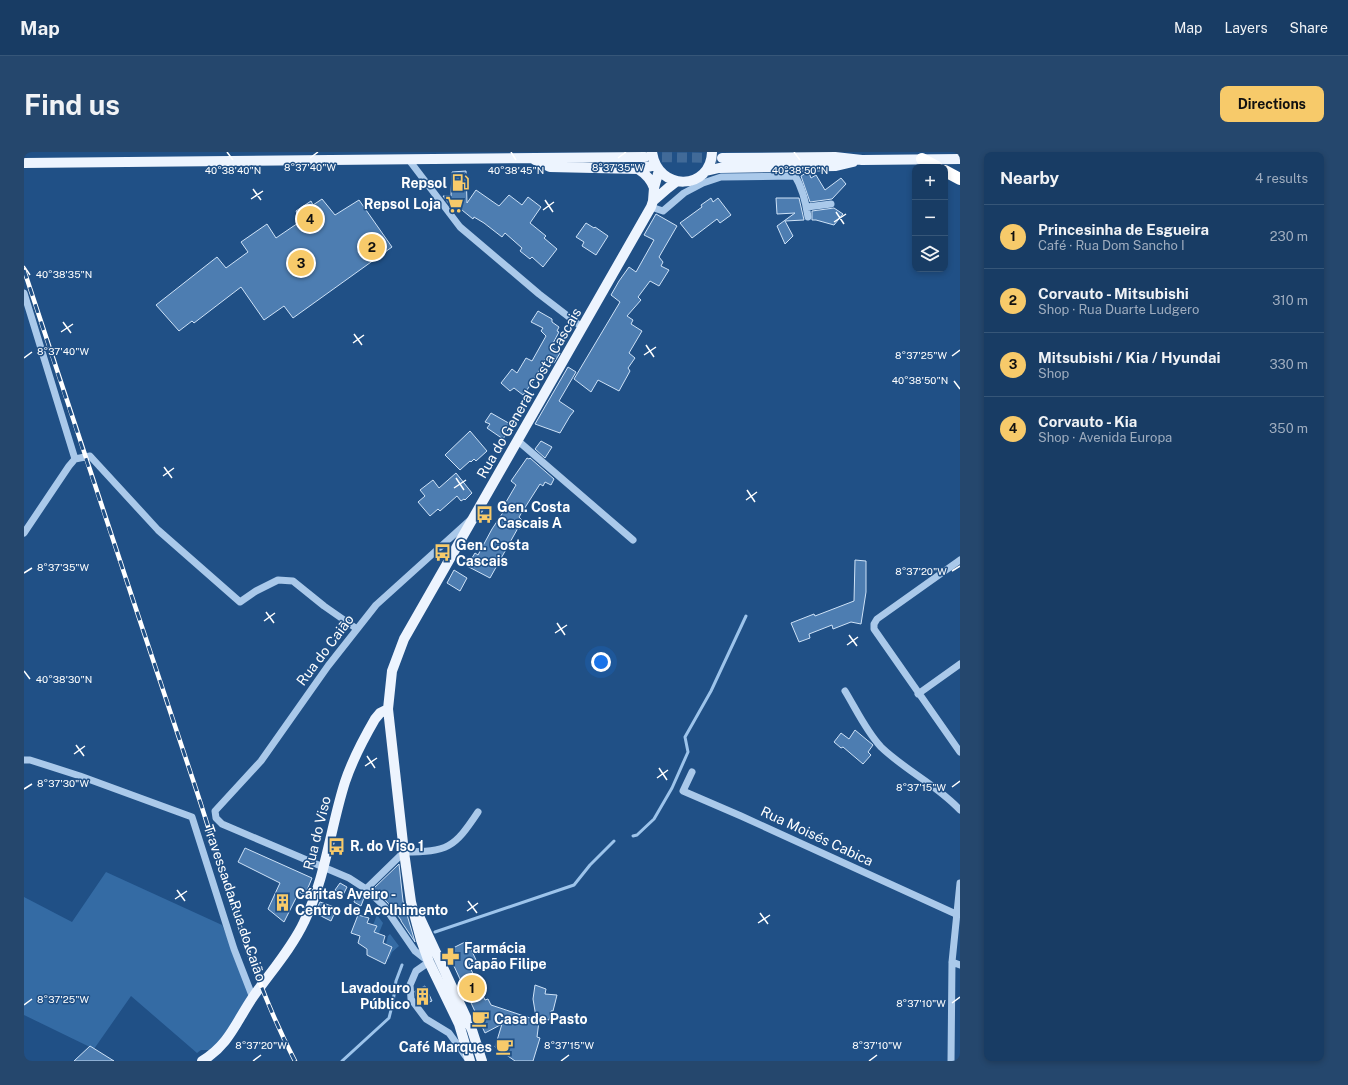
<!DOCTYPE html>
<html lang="en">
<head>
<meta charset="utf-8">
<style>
	body { margin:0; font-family:"Public Sans",sans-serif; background:#25476d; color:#f1f3f6 }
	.controls { position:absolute; right:12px; top:12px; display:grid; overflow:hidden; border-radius:8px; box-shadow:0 2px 6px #0003 }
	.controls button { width:36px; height:36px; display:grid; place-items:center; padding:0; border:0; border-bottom:1px solid #365678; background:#183c64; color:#f1f3f6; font:20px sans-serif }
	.you { position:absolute; left:577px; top:510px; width:14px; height:14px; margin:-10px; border:3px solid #fff; border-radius:50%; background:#1a73e8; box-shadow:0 0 0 6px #1a73e833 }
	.badge { display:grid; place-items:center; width:26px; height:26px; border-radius:50%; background:#f7ca6a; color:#111; font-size:13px; font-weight:700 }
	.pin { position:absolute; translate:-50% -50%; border:2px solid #fff; box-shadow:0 1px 4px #0006 }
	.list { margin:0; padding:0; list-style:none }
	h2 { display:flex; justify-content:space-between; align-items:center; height:52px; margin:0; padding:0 16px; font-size:17px }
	h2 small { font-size:13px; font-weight:400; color:#9fadbf }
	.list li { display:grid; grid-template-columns:26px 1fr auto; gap:12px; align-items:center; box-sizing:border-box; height:64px; padding:0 16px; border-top:1px solid #365678 }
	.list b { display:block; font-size:15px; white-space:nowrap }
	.list p { margin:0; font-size:13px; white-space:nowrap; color:#9fadbf }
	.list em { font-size:13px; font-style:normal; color:#9fadbf }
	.icon { flex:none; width:22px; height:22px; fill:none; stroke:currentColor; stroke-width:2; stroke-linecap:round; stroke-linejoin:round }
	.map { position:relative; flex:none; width:936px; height:909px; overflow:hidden; border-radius:8px }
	header { display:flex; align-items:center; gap:24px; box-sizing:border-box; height:56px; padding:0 20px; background:#183c64; border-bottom:1px solid #365678 }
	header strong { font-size:19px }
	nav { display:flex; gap:22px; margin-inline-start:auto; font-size:14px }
	.intro { display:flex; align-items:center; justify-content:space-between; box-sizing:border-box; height:96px; padding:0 24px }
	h1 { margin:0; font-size:28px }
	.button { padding:10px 18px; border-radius:8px; background:#f7ca6a; color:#111; font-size:14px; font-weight:700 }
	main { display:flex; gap:24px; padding:0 24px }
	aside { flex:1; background:#183c64; border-radius:8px; box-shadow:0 2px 6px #0003 }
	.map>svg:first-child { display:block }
</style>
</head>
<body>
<header>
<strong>Map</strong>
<nav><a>Map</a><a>Layers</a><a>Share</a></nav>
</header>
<div class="intro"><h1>Find us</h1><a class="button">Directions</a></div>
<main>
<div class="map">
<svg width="936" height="909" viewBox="0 0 936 909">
	<rect width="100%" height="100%" fill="#205086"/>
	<path fill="#346ba4" d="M82,720L198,773L229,846L194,898H177L173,901L107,844L70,897L0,863V745L48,770Z
		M353,763L359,771L355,781L350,780L353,774L349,773Z
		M366,782L375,794L368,800L365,807L364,806L368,795L362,792L364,784Z"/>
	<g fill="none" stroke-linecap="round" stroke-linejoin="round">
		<path stroke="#9dc4eb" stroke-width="3" d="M609,684L613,683L630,667L648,636L664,600L661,585L687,539L722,464
			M411,780L550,733L566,713L590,689
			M318,909L365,866L369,850L372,829L378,813"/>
	</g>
	<path fill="#4d7db1" stroke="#cee2f7" d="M442,19L443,51L452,38L475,54L485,43L498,53L504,45L517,55L506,71L522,84L520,86L533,97L519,115L508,105L506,107L496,99L498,96L481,81L478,85L460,71L450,65L449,67L433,54L430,58L419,44H427L428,20Z
		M782,21H785L787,26L792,23L801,38L817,26L822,32L808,47L786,50L777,24Z
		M687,46L689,50L694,46L707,63L696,71L693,67L668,86L656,71L678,55L677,53Z
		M752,46H775L780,68L761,69L769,84L761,92L753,74L771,61L753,62Z
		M298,47L311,63L335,48L368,95L269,166L260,154L240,168L217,135L170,171L168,169L155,179L132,153L193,105L202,116L224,100L217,90L243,72L252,86L277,69L272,59L287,49L289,53Z
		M810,56L819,62L810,73L792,68H788V59Z
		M632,62L653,74L635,105L639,110L637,114L645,118L635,134L626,129L614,145L617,148L603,164L609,168L607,172L618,179L605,201L611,206L604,216L606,219L595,239L574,228L567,240L550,227L596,150L587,143L595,129L605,115L612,120L630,88L620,83Z
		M562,71L570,76L571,75L584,84L572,103L558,94L560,90L552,85Z
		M514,159L528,167V170L535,175L533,179L535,180L527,195L536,201L530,211L522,206L508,231L499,243L490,236L486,239L477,231L488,217L493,221L502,206L508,209L522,184L517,179L519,176L507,170Z
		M544,215L552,220L535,249L550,259L546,264L536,281L511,272Z
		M467,261L488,273L479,287L463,276L466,272L461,270Z
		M446,279L463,299L452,309L450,307L447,310L446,309L436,318L421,303Z
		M517,289L528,295L521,306L511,297Z
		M503,306L505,307L506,306L530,327L527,333L521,330L519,334L516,332L495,365L500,370L496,377L494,376L466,426L443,414L451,401L454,403L468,377L484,353L482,350L492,333L487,329Z
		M432,321L448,341L441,348L440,347L437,349L433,344L416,359L414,357L406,364L394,350L401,344L396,338L409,328L415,336Z
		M831,408L842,409V440L837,472L827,470L809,477L808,473L785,482L786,486L775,490L767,471L790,462L791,464L830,449Z
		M430,418L443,426L436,439L423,431Z
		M831,578L849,593L844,600L847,603L839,612L819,595L817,596L810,590L817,581L825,587Z
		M221,696L288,726L281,743L275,740L260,770L244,757L256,731L214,710Z
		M375,712L379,749L391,790L377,769V768L364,751L349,737Z
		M316,731L323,735L319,743L311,738Z
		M333,741L340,746L337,754L330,750Z
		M296,750L313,756L307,769L291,761Z
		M334,763L345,766L343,771L353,774L350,780L361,784L359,791L368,795L361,812L343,803V797L334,791L336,784L327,781Z
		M443,789L453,810L445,813L461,848L464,847L467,853L515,869L513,885L516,886L509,909H491L471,895L478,872L461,881L423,799Z
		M511,833L522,837L521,842L533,843L529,859H527L525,868L512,865L509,847Z
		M401,834L408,849L398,853L392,844L391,839Z
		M66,894L90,909H50Z"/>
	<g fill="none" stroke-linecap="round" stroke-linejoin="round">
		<path stroke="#416a98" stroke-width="10" stroke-dasharray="10 5" stroke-linecap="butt" d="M623,5L698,6"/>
		<path stroke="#aac9ea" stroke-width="7" d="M385,8L436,75L515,142L558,175
			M627,55L639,59L660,41L679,31L697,25L771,24C778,35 782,52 784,65
			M783,55L807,52
			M0,141L51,307
			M493,288L609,388
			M0,381L45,314L51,307L66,304L134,378L216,450L232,439L254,428L269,429L300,454L333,477
			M936,408L853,467L850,472V477L936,600
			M821,539C832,557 842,579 857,595C882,619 913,633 936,658
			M894,542L936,512
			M0,608H6L56,624L168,665L210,797L229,846
			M668,620L659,639L717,664L934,763
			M342,737L380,700C424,700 430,696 454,660
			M928,810L936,813
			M443,906L425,881L402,867L387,847L386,833L392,819L405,810L391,799L360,754L342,737L325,726L198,672L192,666L191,659L237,609L304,514L352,453L445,369
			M927,909L928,810L936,731"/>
		<path stroke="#edf4fe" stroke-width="10" d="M628,0C634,41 687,38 688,0
			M698,6L811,5L838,8L936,7
			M511,8L526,15L614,17L632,13
			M0,11L621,5
			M614,17C622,22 627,27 630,36
			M682,19L695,16L812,14L829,10
			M629,49L644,36L653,29
			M396,766L448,878L458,909
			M178,909C205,893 212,870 229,845C245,822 268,796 280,770C302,725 306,677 321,630C328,609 340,586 351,567L356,561L364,557
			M446,909L435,872L405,810L397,788L387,750L380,700L364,557L368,519L380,487L627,55L629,49L630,36L635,18"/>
		<path stroke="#fff" stroke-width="12" d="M898,7L913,15
			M921,19L936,27"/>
		<defs>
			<path id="rail" d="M0,118C55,288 112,456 168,625C200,720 224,819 271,909"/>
		</defs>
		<use href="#rail" stroke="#fff" stroke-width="4.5"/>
		<use href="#rail" stroke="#205086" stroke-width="3" stroke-dasharray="9" stroke-linecap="butt"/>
	</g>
	<path fill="none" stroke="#fff" stroke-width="1.5" d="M203,0L209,8M487,0L492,8M770,0L776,8M286,6L294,0M594,6L602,0M229,37L237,48M227,47L239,39M521,48L529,60M519,58L530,50M812,60L820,72M810,70L822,62M0,114L6,123M39,170L47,181M37,180L49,172M330,182L338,193M329,191L340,183M622,193L630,205M620,203L632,195M928,204L936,198M0,206L8,200M930,229L936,237M140,315L148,326M139,324L150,316M432,326L440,338M430,336L442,328M723,338L731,350M722,348L733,340M928,419L936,414M0,421L8,416M242,460L250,471M240,469L251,461M533,471L541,483M531,481L543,473M825,483L833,494M823,493L834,485M0,519L6,527M52,593L60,604M50,602L61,594M343,604L351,616M341,614L353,606M635,616L643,628M633,626L644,618M928,635L936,629M0,637L8,632M153,738L161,749M151,747L163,739M444,749L453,761M443,759L454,751M736,761L744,772M734,771L746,763M928,851L936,845M0,853L8,847M229,909L237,903M537,909L545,903M845,909L853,903"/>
	<defs>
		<symbol id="fuel-bare" viewBox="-9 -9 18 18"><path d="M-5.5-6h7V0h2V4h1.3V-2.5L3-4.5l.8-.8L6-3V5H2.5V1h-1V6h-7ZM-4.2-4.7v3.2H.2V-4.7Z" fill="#f7ca6a" stroke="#205086" stroke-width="2.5" paint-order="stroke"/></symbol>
		<symbol id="supermarket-bare" viewBox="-9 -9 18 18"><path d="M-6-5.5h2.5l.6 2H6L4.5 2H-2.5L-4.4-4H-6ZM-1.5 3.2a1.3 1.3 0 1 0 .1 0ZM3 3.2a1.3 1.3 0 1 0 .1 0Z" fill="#f7ca6a" stroke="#205086" stroke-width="2.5" paint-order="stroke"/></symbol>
		<symbol id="bus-bare" viewBox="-9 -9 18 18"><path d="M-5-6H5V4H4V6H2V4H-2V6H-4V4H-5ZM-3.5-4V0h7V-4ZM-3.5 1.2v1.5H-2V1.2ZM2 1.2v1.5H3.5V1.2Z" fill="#f7ca6a" stroke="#205086" stroke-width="2.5" paint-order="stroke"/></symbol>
		<symbol id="building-bare" viewBox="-9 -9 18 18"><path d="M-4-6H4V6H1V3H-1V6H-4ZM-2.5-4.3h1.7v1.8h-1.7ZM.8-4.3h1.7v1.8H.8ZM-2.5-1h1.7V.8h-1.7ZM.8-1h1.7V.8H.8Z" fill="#f7ca6a" stroke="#205086" stroke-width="2.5" paint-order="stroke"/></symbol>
		<symbol id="pharmacy-bare" viewBox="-9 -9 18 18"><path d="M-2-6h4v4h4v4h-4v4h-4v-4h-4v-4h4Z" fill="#f7ca6a" stroke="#205086" stroke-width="2.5" paint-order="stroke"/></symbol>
		<symbol id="cafe-bare" viewBox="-9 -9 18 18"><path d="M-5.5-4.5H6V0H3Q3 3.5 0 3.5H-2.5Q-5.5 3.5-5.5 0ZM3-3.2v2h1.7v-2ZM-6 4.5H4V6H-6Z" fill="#f7ca6a" stroke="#205086" stroke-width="2.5" paint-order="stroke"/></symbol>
	</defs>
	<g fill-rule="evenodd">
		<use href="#fuel-bare" x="424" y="18" width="25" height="25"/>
		<use href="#supermarket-bare" x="418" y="40" width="25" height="25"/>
		<use href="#bus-bare" x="448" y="350" width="25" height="25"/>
		<use href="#bus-bare" x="406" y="388" width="25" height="25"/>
		<use href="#bus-bare" x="300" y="682" width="25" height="25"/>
		<use href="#building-bare" x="246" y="738" width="25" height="25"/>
		<use href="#pharmacy-bare" x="414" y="792" width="25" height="25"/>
		<use href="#building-bare" x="386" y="832" width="25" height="25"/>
		<use href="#cafe-bare" x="444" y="854" width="25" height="25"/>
		<use href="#cafe-bare" x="468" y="882" width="25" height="25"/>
	</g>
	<g text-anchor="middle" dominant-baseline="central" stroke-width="3" stroke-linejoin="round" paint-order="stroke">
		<g font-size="14" font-weight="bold" fill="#fff" stroke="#205086" text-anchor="start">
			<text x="423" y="31" text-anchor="end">Repsol</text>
			<text x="417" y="52" text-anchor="end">Repsol Loja</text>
			<text x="473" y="355">Gen. Costa<tspan x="473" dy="16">Cascais A</tspan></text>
			<text x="432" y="393">Gen. Costa<tspan x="432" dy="16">Cascais</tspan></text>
			<text x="326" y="694">R. do Viso 1</text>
			<text x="271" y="742">Cáritas Aveiro -<tspan x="271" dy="16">Centro de Acolhimento</tspan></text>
			<text x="440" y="796">Farmácia<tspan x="440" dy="16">Capão Filipe</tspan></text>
			<text x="386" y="836" text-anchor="end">Lavadouro<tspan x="386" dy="16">Público</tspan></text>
			<text x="470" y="867">Casa de Pasto</text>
			<text x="468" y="895" text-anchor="end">Café Marques</text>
		</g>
		<g font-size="14" fill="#fff" stroke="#205086">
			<text transform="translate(505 241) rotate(-60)">Rua do General Costa Cascais</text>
			<text transform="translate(301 498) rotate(-53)">Rua do Caião</text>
			<text transform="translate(293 681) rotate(-76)">Rua do Viso</text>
			<text transform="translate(793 684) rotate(25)">Rua Moisés Cabica</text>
			<text transform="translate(211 751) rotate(71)">Travessa da Rua do Caião</text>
		</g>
	</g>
	<g font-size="10" text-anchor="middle" fill="#fff" stroke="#205086" stroke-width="3" stroke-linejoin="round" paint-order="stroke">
		<text x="594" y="19">8°37'35"W</text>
		<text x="286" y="19">8°37'40"W</text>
		<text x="209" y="22">40°38'40"N</text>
		<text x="492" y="22">40°38'45"N</text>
		<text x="776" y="22">40°38'50"N</text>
		<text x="40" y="126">40°38'35"N</text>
		<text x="39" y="203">8°37'40"W</text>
		<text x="897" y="207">8°37'25"W</text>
		<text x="896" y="232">40°38'50"N</text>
		<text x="39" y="419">8°37'35"W</text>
		<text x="897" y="423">8°37'20"W</text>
		<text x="40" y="531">40°38'30"N</text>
		<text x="39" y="635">8°37'30"W</text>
		<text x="897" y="639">8°37'15"W</text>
		<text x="39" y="851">8°37'25"W</text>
		<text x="897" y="855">8°37'10"W</text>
		<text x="237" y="897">8°37'20"W</text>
		<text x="545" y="897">8°37'15"W</text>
		<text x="853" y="897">8°37'10"W</text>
	</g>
</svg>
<div class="controls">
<button>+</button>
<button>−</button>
<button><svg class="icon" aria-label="layers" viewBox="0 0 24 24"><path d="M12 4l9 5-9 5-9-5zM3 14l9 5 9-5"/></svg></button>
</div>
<div class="you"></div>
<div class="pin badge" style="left:448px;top:836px">1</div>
<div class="pin badge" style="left:348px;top:95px">2</div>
<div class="pin badge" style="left:277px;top:111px">3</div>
<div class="pin badge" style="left:286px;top:67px">4</div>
</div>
<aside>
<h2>Nearby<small>4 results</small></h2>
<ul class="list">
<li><span class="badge">1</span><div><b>Princesinha de Esgueira</b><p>Café · Rua Dom Sancho I</p></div><em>230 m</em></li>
<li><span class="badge">2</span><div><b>Corvauto - Mitsubishi</b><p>Shop · Rua Duarte Ludgero</p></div><em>310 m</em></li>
<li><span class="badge">3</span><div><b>Mitsubishi / Kia / Hyundai</b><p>Shop</p></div><em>330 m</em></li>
<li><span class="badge">4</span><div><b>Corvauto - Kia</b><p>Shop · Avenida Europa</p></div><em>350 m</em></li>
</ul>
</aside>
</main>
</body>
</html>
